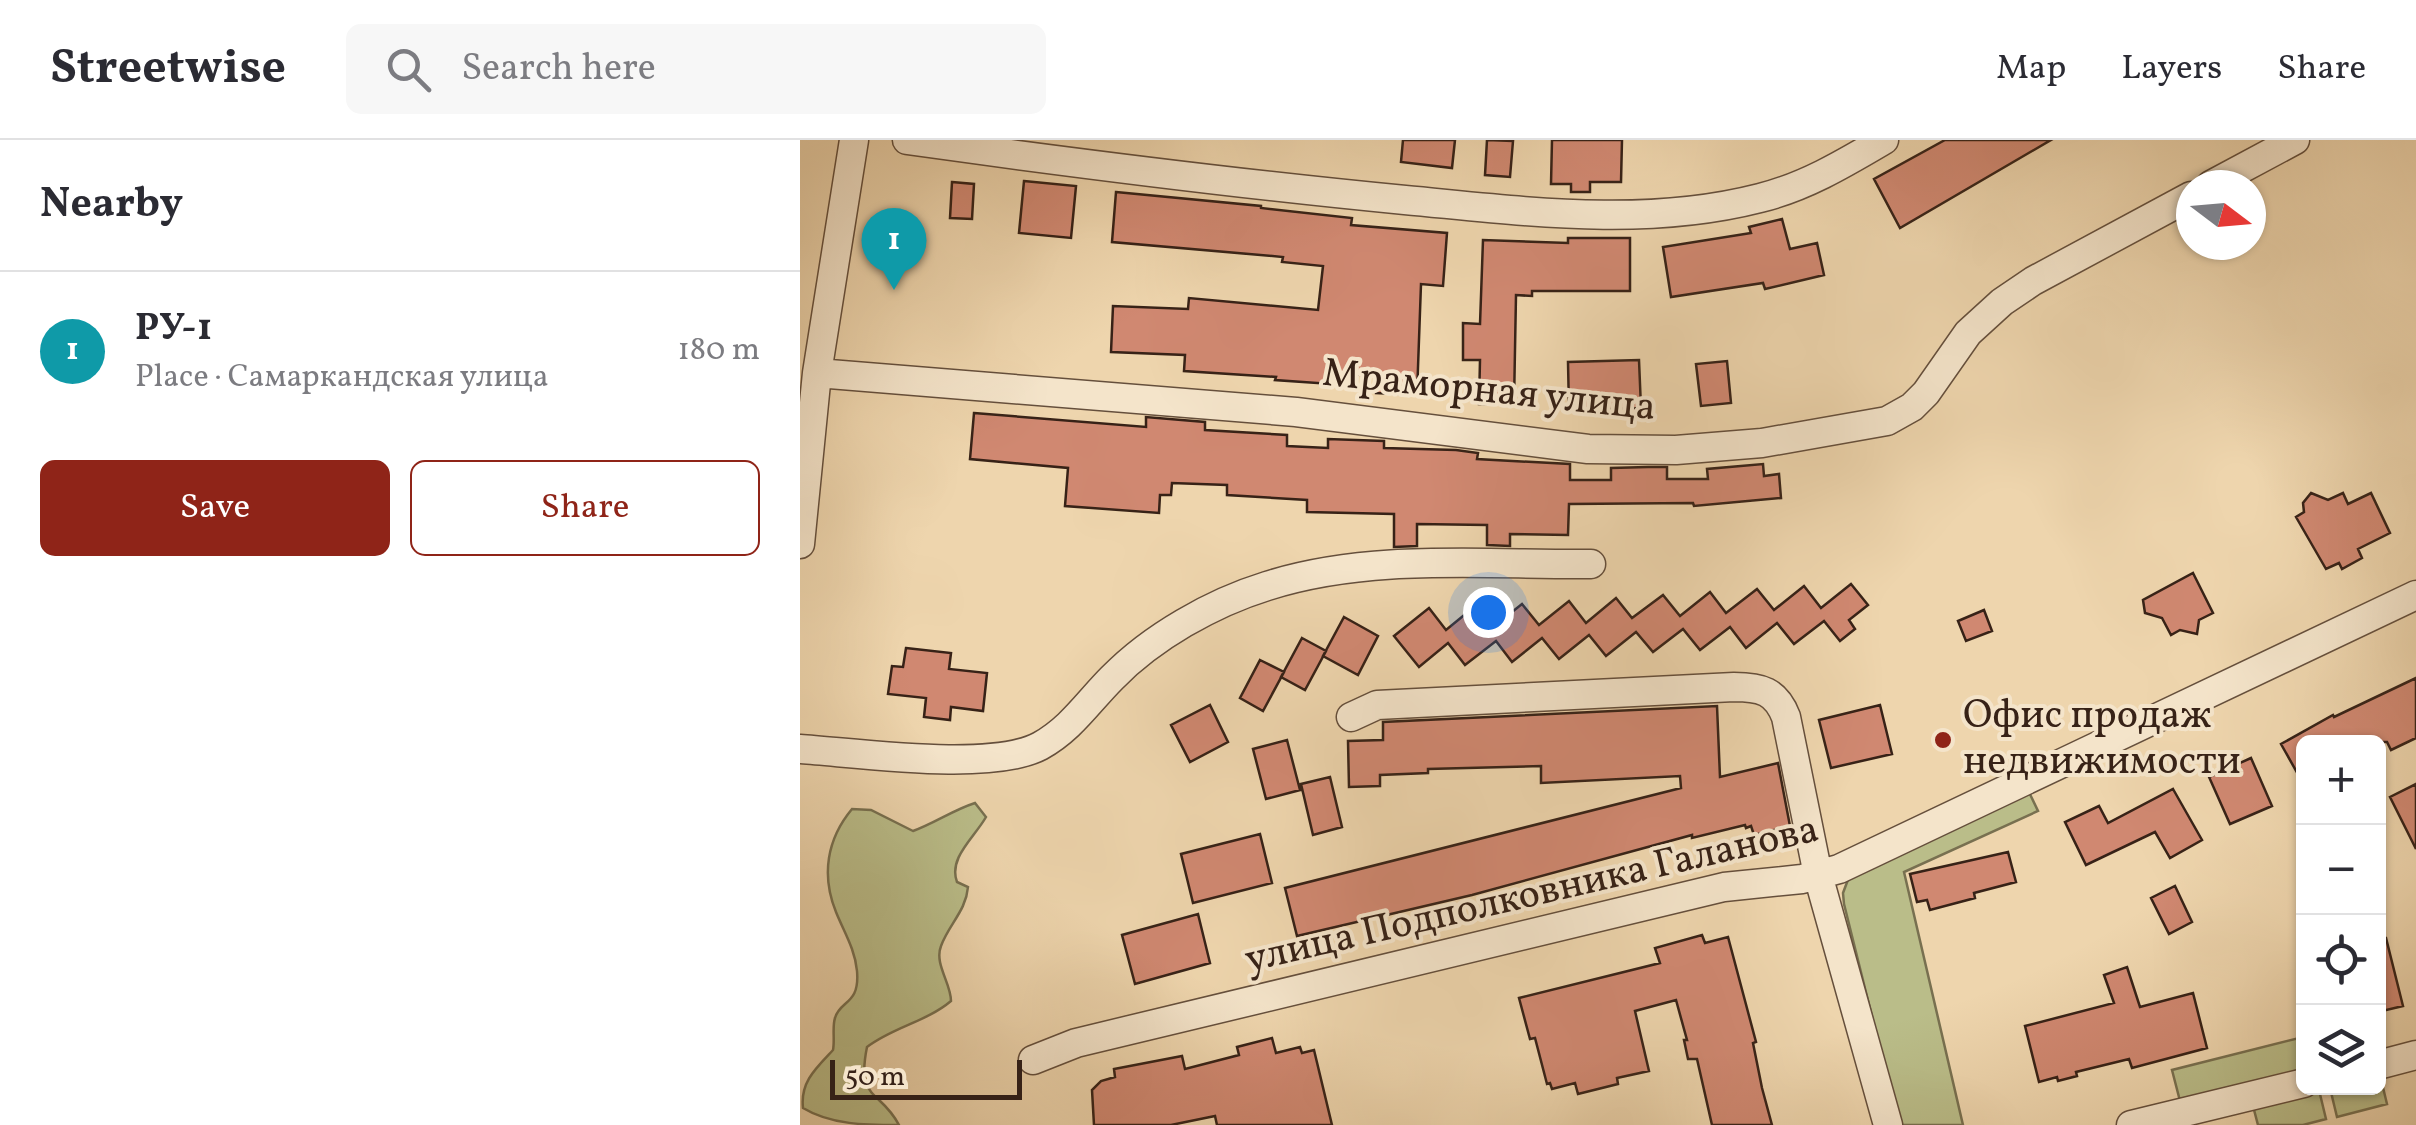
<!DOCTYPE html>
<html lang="en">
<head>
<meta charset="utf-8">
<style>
	body { margin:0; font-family:Vollkorn,serif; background:#f7f7f7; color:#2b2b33 }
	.controls { position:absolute; right:30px; bottom:30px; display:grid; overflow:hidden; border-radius:15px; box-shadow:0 2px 8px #0004 }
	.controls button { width:90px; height:90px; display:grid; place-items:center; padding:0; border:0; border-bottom:2px solid #e1e1e2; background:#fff; color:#2b2b33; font:50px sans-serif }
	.compass { position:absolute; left:1376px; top:30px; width:90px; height:90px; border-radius:50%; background:#fff; box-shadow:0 2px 8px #0004; rotate:106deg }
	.scale { position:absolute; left:30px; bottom:25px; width:192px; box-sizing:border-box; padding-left:10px; border:5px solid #372217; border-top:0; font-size:28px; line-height:35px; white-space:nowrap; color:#372217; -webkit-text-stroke:8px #f4e4ca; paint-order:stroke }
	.you { position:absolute; left:688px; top:472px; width:35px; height:35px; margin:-25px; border:8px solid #fff; border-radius:50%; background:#1a73e8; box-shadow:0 0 0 15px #1a73e833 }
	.badge { display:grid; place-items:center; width:65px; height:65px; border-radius:50%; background:#8f2418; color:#fff; font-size:32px; font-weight:700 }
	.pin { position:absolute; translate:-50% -82px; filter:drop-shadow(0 2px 5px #0008) }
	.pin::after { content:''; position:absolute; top:52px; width:35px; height:30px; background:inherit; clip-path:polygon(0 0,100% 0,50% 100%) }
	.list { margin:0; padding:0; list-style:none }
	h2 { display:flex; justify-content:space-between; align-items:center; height:130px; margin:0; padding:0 40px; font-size:42px }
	h2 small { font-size:32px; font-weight:400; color:#7c7c81 }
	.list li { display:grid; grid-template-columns:65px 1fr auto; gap:30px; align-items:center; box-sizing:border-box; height:160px; padding:0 40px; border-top:2px solid #e1e1e2 }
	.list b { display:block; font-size:38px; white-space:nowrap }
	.list p { margin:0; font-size:32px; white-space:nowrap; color:#7c7c81 }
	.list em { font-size:32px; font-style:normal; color:#7c7c81 }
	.actions { display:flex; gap:20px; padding:30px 40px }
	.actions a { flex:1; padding:22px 0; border:2px solid #8f2418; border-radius:15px; text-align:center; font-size:35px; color:#8f2418 }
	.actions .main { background:#8f2418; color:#fff }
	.icon { flex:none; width:55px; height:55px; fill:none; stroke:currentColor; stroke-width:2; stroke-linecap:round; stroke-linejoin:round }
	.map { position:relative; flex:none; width:1616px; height:985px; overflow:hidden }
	header { display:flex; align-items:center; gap:60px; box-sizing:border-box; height:140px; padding:0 50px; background:#fff; border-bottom:2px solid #e1e1e2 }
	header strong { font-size:48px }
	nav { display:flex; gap:55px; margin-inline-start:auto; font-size:35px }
	.search { width:700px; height:90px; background:#f7f7f7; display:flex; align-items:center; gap:25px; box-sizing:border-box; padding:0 35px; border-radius:15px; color:#7c7c81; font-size:38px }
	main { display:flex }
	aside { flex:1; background:#fff }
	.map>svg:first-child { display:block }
</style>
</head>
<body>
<header>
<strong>Streetwise</strong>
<div class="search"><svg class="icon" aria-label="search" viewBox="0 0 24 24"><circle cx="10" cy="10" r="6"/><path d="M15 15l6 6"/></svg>Search here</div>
<nav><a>Map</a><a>Layers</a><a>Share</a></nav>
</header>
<main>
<aside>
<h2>Nearby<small></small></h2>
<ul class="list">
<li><span class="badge" style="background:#0f9aa8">1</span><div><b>РУ-1</b><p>Place · Самаркандская улица</p></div><em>180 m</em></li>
</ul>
<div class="actions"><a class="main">Save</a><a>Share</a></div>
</aside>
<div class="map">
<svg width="1616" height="985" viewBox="0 0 1616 985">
	<rect width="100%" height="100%" fill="#eed5ad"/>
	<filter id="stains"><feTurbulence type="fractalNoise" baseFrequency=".002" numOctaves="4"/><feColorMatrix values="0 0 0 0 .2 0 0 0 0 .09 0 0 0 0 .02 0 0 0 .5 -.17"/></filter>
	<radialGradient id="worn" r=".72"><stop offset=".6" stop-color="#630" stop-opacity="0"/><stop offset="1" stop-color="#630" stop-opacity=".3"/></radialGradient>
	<path fill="#babd89" stroke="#787050" stroke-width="2.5" d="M1228,650L1238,671L1104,732L1163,985H1099L1044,764L1043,753L1049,737Z
		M175,663L186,677C174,698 148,718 157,742L168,747C166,771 149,784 141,806C134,824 151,843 151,861C126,882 93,887 67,907C56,961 80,949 99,985C66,985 31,985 3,968C0,942 16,928 33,910C35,900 32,887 35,878C40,860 60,865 57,831C55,809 44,792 36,772C21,735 27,699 52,669L71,670L113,691C135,683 153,670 175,663Z
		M1503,897V930L1380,961L1372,930Z
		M1580,935L1587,964L1537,977L1530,948H1578Z
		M1519,950L1526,979L1503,985H1458L1453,966Z"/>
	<path fill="#d08871" stroke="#372217" stroke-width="2.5" d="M603,0H655L652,28L601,22Z
		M687,0L713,1L710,37L685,35Z
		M752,0H822L821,42H790V52H771V44H751Z
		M1145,0H1251L1100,88L1074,39Z
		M224,41L276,46L271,98L219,93Z
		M152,42L174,44L172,79L150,78Z
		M316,52L461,66V68L552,78L551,85L647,93L643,146L621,144L617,255L576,253L577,236L532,233L531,244L475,240L476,237L384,231L385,215L311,212L313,166L388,169L389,158L518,170L523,126L482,122L483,117L312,102Z
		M982,79L990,109L1017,103L1024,135L965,149L963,143L871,157L863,107L951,93L949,87Z
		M768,98H830V151H732V156L716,155L714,264H679L680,220H663V183L680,184L683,100L768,103Z
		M839,220L841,268L769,270L768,222Z
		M927,221L931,263L901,266L896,224Z
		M174,273L346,287V277L405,282V290L487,295V306L528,308V299L584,301V308L656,310L678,313L677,319L770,324V340H811V328L848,327H867V339H908L907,329L963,324L964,336L979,334L981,358L894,366L893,363L769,364L768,395L710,394V406L687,405V385L617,384V406L594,407V374L507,372V360L427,355V345L372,343L371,355H360L359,373L265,366L268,328L170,319Z
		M1511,353L1528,360L1543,353L1548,364L1571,353L1590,393L1558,409L1562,418L1542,429L1539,423L1526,429L1496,377L1504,372L1503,363Z
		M1393,433L1413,473L1399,480L1397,494L1380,490L1371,495L1362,478L1345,473L1343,460Z
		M1051,444L1068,465L1049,480L1055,489L1040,501L1024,481L994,504L977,483L946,508L930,487L900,510L883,489L853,512L836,492L806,516L789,495L759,519L742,498L712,522L696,501L665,525L648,503L619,527L594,496L629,468L646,490L674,467L692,488L722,464L739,485L769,461L786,483L816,458L832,478L863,455L880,476L910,452L926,473L957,449L974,470L1004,446L1021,468Z
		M1184,470L1192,491L1166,501L1158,481Z
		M544,477L578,496L558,535L523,516Z
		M502,498L526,511L505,550L481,537Z
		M106,508L151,513L149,529L187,533L183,571L151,567L150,580L124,577L126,558L88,554L92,526L103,527Z
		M460,520L484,532L463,571L440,558Z
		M1616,538V598L1591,610L1587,602H1504V645L1481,604L1533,575L1534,577Z
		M410,565L428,602L390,622L371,585Z
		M1080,565L1092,614L1031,628L1019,580Z
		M917,566L920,637L978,623L990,686L954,695L951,686L946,688L945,685L892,698V695L672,755L497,796L485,748L881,648L880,636L741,643V626L628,629V633L580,635V646L549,647L548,601L583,600V582Z
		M487,600L500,650L466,659L453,609Z
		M1451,618L1472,666L1430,684L1409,637Z
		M530,637L542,687L513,695L501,644Z
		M1616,644V709L1590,657Z
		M1373,649L1402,700L1370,718L1355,692L1286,725L1265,682L1299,666L1308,683Z
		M460,694L472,743L393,763L381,714Z
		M1208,712L1216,742L1174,753L1175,758L1130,770L1127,760L1117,762L1110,734Z
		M1375,746L1392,782L1369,794L1351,758Z
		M398,774L410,823L335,844L322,795Z
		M902,795L905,803L928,797L956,902L953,903L962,948L972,985H912L897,919H888L884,900H887L876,860L835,871L849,931L817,938L818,944L778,954L775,943L752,949L750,943L747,944L735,898L730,899L719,858L860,823L855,808Z
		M1578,798H1586L1603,866L1578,872Z
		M1327,827L1340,867L1393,853L1407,908L1332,928L1329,919L1276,932L1277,936L1258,941L1257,937L1239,942L1225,886L1314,863L1304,835Z
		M472,898L476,913L500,907L502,913L514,910L532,985H417L415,976L371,985H294L292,950L301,941L315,937L314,929L382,916L385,929L439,915L437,907Z"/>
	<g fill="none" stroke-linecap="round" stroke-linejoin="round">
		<defs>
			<path id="minor" d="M107,0C273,23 439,44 605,60C724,71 843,88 960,58C1005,47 1045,23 1084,0
				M1411,45L1495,0
				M17,233L496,272L788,309L876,310L962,303L1087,281L1112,267L1126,253L1168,193L1202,162L1233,141L1391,56
				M0,404L17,233L54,0
				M551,577L577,565L934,547C961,547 976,551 986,577L1018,735L1088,985
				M0,609C59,613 191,632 240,606C271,589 288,562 312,538C352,497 412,463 467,446C570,413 685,425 791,424
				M233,920L276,903L924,747L1002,739L1039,729L1616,455
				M1578,925L1616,915
				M1331,985L1504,943"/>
		</defs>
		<use href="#minor" stroke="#654f3c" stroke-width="31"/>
		<use href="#minor" stroke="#f4e4ca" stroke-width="28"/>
	</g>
	<circle fill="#8f2418" stroke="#f4e4ca" stroke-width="4" cx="1143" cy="600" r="10"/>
	<g text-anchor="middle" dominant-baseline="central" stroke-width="8" stroke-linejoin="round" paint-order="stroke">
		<g font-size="40" fill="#372217" stroke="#f4e4ca">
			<text transform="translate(689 252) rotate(6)">Мраморная улица</text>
			<text transform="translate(732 756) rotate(-13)">улица Подполковника Галанова</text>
		</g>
		<g font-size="40" fill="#372217" stroke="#f4e4ca" text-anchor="start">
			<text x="1163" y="577">Офис продаж<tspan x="1163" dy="46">недвижимости</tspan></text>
		</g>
	</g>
	<rect width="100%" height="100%" filter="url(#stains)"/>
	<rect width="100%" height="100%" fill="url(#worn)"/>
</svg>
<div class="controls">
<button>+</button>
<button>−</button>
<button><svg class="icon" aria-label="locate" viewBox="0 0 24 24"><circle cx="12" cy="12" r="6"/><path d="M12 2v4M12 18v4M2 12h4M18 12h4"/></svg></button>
<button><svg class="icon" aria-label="layers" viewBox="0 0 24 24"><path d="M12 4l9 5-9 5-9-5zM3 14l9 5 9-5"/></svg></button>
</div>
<svg class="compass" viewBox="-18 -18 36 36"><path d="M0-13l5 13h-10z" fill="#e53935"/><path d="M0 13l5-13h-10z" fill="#7c7c81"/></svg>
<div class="scale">50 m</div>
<div class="you"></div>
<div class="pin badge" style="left:94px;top:150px;background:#0f9aa8">1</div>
</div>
</main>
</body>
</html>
